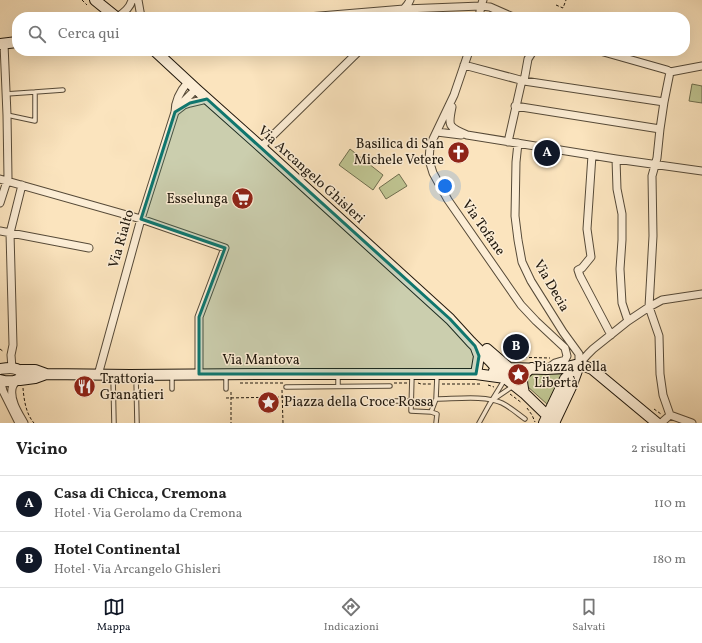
<!DOCTYPE html>
<html lang="it">
<head>
<meta charset="utf-8">
<style>
	body { margin:0; font-family:Vollkorn,serif; background:#f6f6f6; color:#222 }
	.you { position:absolute; left:445px; top:186px; width:14px; height:14px; margin:-10px; border:3px solid #fff; border-radius:50%; background:#1a73e8; box-shadow:0 0 0 6px #1a73e833 }
	.badge { display:grid; place-items:center; width:26px; height:26px; border-radius:50%; background:#111827; color:#fff; font-size:13px; font-weight:700 }
	.pin { position:absolute; translate:-50% -50%; border:2px solid #fff; box-shadow:0 1px 4px #0006 }
	.list { margin:0; padding:0; list-style:none }
	h2 { display:flex; justify-content:space-between; align-items:center; height:52px; margin:0; padding:0 16px; font-size:17px }
	h2 small { font-size:13px; font-weight:400; color:#767676 }
	.list li { display:grid; grid-template-columns:26px 1fr auto; gap:12px; align-items:center; box-sizing:border-box; height:56px; padding:0 16px; border-top:1px solid #e0e0e0 }
	.list b { display:block; font-size:15px; white-space:nowrap }
	.list p { margin:0; font-size:13px; white-space:nowrap; color:#767676 }
	.list em { font-size:13px; font-style:normal; color:#767676 }
	.icon { flex:none; width:22px; height:22px; fill:none; stroke:currentColor; stroke-width:2; stroke-linecap:round; stroke-linejoin:round }
	.map { position:relative; flex:none; width:702px; height:423px; overflow:hidden }
	.search { position:absolute; background:#fff; box-shadow:0 4px 16px #0002; left:12px; right:12px; top:12px; height:44px; display:flex; align-items:center; gap:10px; box-sizing:border-box; padding:0 14px; border-radius:16px; color:#767676; font-size:15px }
	.sheet { height:164px; background:#fff }
	nav { display:flex; justify-content:space-around; align-items:center; box-sizing:border-box; height:56px; border-top:1px solid #e0e0e0; background:#fff; font-size:11px; color:#767676 }
	nav a { display:grid; justify-items:center; gap:2px }
	nav .on { color:#111827 }
	.map>svg:first-child { display:block }
</style>
</head>
<body>
<div class="map">
<svg width="702" height="423" viewBox="0 0 702 423">
	<rect width="100%" height="100%" fill="#fbe4be"/>
	<filter id="stains"><feTurbulence type="fractalNoise" baseFrequency=".005" numOctaves="4"/><feColorMatrix values="0 0 0 0 .2 0 0 0 0 .09 0 0 0 0 .02 0 0 0 .5 -.17"/></filter>
	<radialGradient id="worn" r=".72"><stop offset=".6" stop-color="#630" stop-opacity="0"/><stop offset="1" stop-color="#630" stop-opacity=".3"/></radialGradient>
	<path fill="#bfc491" stroke="#6f6e4e" d="M692,84L702,86V103L689,101Z
		M350,149L383,175L373,190L339,165Z
		M399,174L407,186L386,199L379,188Z
		M531,373L563,374L548,405L527,386L525,376Z"/>
	<g fill="none" stroke-linecap="round" stroke-linejoin="round">
		<defs>
			<path id="lane" d="M35,92L63,90
				M6,94L35,92V121L7,115
				M338,375V386
				M412,375L411,411L431,412L436,399C455,399 485,395 502,403C510,407 518,414 525,419
				M113,376L114,423
				M136,376L137,423
				M172,376V389
				M226,376V389
				M286,387L390,386
				M436,399L437,376
				M494,399L513,386
				M390,401H411
				M431,412L437,414L436,423
				M479,423L489,405L505,379"/>
			<path id="street" d="M138,0L141,17
				M117,17C124,13 130,8 132,0
				M308,17L404,9L481,6L490,7L513,17
				M394,17C400,12 407,8 410,0
				M479,17L481,6L483,0
				M469,51L454,95L433,139L430,147L429,160L433,173L448,200L521,305L536,321L565,348L567,356L565,360L555,363L547,369
				M600,51L667,70L670,72
				M464,65L524,81L664,102
				M670,72L702,66
				M524,81L528,59L533,51
				M180,105L196,89
				M515,106L660,129
				M452,107C448,126 448,127 467,135L616,159L702,171
				M175,112L184,105L190,103L207,99
				M437,132L461,135
				M508,142L522,80
				M518,143L516,162L515,216L518,240L522,262L531,281L563,332L579,354V364
				M261,147L359,51
				M592,155L587,229L591,257L582,268L578,270L580,276L611,335
				M616,159L617,189L622,214V240L620,269L622,303L628,321
				M0,179L141,219L225,248L199,317V374
				M0,203L8,178L7,115L4,44
				M0,231L89,248
				M579,364L588,354L593,349L628,321L649,307L662,300L702,294
				M12,368L11,355L13,345L10,233L22,185
				M98,375L141,219L175,112C175,101 181,90 188,82
				M0,380L3,391L19,423
				M16,381C15,383 12,386 12,389C10,401 19,414 24,423
				M670,415L663,395L660,374L659,336L649,307L653,236L652,176L657,158L660,129L664,102L670,72
				M670,415L692,423
				M661,423L670,415"/>
			<path id="secondary" d="M95,0L116,17
				M0,44L17,42
				M155,51L196,89L261,147L450,319L471,342L491,362L505,378L524,393L555,423
				M487,349L509,368
				M579,364L592,369L657,423
				M0,369C7,368 19,366 22,374C20,383 8,382 0,380
				M21,370H35L46,374L130,375L257,374H476L505,378
				M494,371L509,368L547,369L563,368L579,364
				M476,374L479,356L476,348
				M20,380L35,378L46,374
				M524,393C521,380 520,375 532,368
				M544,423L565,379L579,364
				M554,423L571,387L578,368"/>
		</defs>
		<use href="#lane" stroke="#564a38" stroke-width="5.5"/>
		<use href="#street" stroke="#564a38" stroke-width="9"/>
		<use href="#secondary" stroke="#1f170c" stroke-width="12"/>
		<path stroke="#1f170c" stroke-width="1" stroke-dasharray="3 2" stroke-linecap="butt" d="M82,0L87,5
			M556,5L563,8L566,0
			M267,17L302,14
			M408,17L413,16
			M0,349L4,352
			M509,357L550,358
			M240,383H283
			M394,383H407
			M418,383L421,384H431
			M442,384H481
			M488,385L494,387
			M23,388C24,400 26,414 34,423
			M282,390L283,423
			M231,392V423
			M510,394L522,403
			M226,398L287,397
			M527,408L532,415L535,422
			M654,409L661,414"/>
		<use href="#lane" stroke="#fcedd5" stroke-width="3.5"/>
		<use href="#street" stroke="#fcedd5" stroke-width="7"/>
		<use href="#secondary" stroke="#fcedd5" stroke-width="10"/>
	</g>
	<path fill="#0f766e" fill-opacity="0.2" stroke="#0f766e" stroke-width="3" stroke-linejoin="round" d="M207,99L450,319L475,346L479,356L476,374H199V317L225,248L141,219L175,112L190,103Z"/>
	<defs>
		<symbol id="church-disc" viewBox="-11 -11 22 22"><circle r="9.5" fill="#8f2418" stroke="#fcedd5"/><path d="M-1.2-6h2.4v3.5h3.3v2.4h-3.3V6h-2.4V-.1h-3.3v-2.4h3.3Z" fill="#fff"/></symbol>
		<symbol id="supermarket-disc" viewBox="-11 -11 22 22"><circle r="9.5" fill="#8f2418" stroke="#fcedd5"/><path d="M-6-5.5h2.5l.6 2H6L4.5 2H-2.5L-4.4-4H-6ZM-1.5 3.2a1.3 1.3 0 1 0 .1 0ZM3 3.2a1.3 1.3 0 1 0 .1 0Z" fill="#fff"/></symbol>
		<symbol id="sight-disc" viewBox="-11 -11 22 22"><circle r="9.5" fill="#8f2418" stroke="#fcedd5"/><path d="M0-6L1.8-2.2L6-1.7L2.9 1.2L3.7 5.4L0 3.3L-3.7 5.4L-2.9 1.2L-6-1.7L-1.8-2.2Z" fill="#fff"/></symbol>
		<symbol id="restaurant-disc" viewBox="-11 -11 22 22"><circle r="9.5" fill="#8f2418" stroke="#fcedd5"/><path d="M-5-6h1v4h1v-4h1v4h1v-4h1v5L-1.5 .5V6h-2V.5L-5-1ZM5-6V6H3V1.5H1.5Q1.5-4 5-6Z" fill="#fff"/></symbol>
	</defs>
	<g fill-rule="evenodd">
		<use href="#church-disc" x="446" y="140" width="25" height="25"/>
		<use href="#supermarket-disc" x="230" y="186" width="25" height="25"/>
		<use href="#sight-disc" x="506" y="362" width="25" height="25"/>
		<use href="#restaurant-disc" x="72" y="374" width="25" height="25"/>
		<use href="#sight-disc" x="256" y="390" width="25" height="25"/>
	</g>
	<g text-anchor="middle" dominant-baseline="central" stroke-width="3" stroke-linejoin="round" paint-order="stroke">
		<g font-size="14" fill="#1f170c" stroke="#fcedd5" text-anchor="start">
			<text x="444" y="144" text-anchor="end">Basilica di San<tspan x="444" dy="16">Michele Vetere</tspan></text>
			<text x="228" y="199" text-anchor="end">Esselunga</text>
			<text x="534" y="367">Piazza della<tspan x="534" dy="16">Libertà</tspan></text>
			<text x="100" y="379">Trattoria<tspan x="100" dy="16">Granatieri</tspan></text>
			<text x="284" y="402">Piazza della Croce Rossa</text>
		</g>
		<g font-size="14" fill="#1f170c" stroke="#fcedd5">
			<text transform="translate(311 175) rotate(42)">Via Arcangelo Ghisleri</text>
			<text transform="translate(483 228) rotate(55)">Via Tofane</text>
			<text transform="translate(122 239) rotate(-74)">Via Rialto</text>
			<text transform="translate(551 286) rotate(60)">Via Decia</text>
			<text x="261" y="360">Via Mantova</text>
		</g>
	</g>
	<rect width="100%" height="100%" filter="url(#stains)"/>
	<rect width="100%" height="100%" fill="url(#worn)"/>
</svg>
<div class="you"></div>
<div class="pin badge" style="left:547px;top:153px">A</div>
<div class="pin badge" style="left:516px;top:347px">B</div>
<div class="search"><svg class="icon" aria-label="search" viewBox="0 0 24 24"><circle cx="10" cy="10" r="6"/><path d="M15 15l6 6"/></svg>Cerca qui</div>
</div>
<section class="sheet">
<h2>Vicino<small>2 risultati</small></h2>
<ul class="list">
<li><span class="badge">A</span><div><b>Casa di Chicca, Cremona</b><p>Hotel · Via Gerolamo da Cremona</p></div><em>110 m</em></li>
<li><span class="badge">B</span><div><b>Hotel Continental</b><p>Hotel · Via Arcangelo Ghisleri</p></div><em>180 m</em></li>
</ul>
</section>
<nav>
<a class="on"><svg class="icon" aria-label="map" viewBox="0 0 24 24"><path d="M3 6l6-2 6 2 6-2v14l-6 2-6-2-6 2zM9 4v14M15 6v14"/></svg>Mappa</a>
<a><svg class="icon" aria-label="directions" viewBox="0 0 24 24"><path d="M12 3l9 9-9 9-9-9zM9 14v-3h6M13 9l2 2-2 2"/></svg>Indicazioni</a>
<a><svg class="icon" aria-label="saved" viewBox="0 0 24 24"><path d="M7 4h10v16l-5-4-5 4z"/></svg>Salvati</a>
</nav>
</body>
</html>
